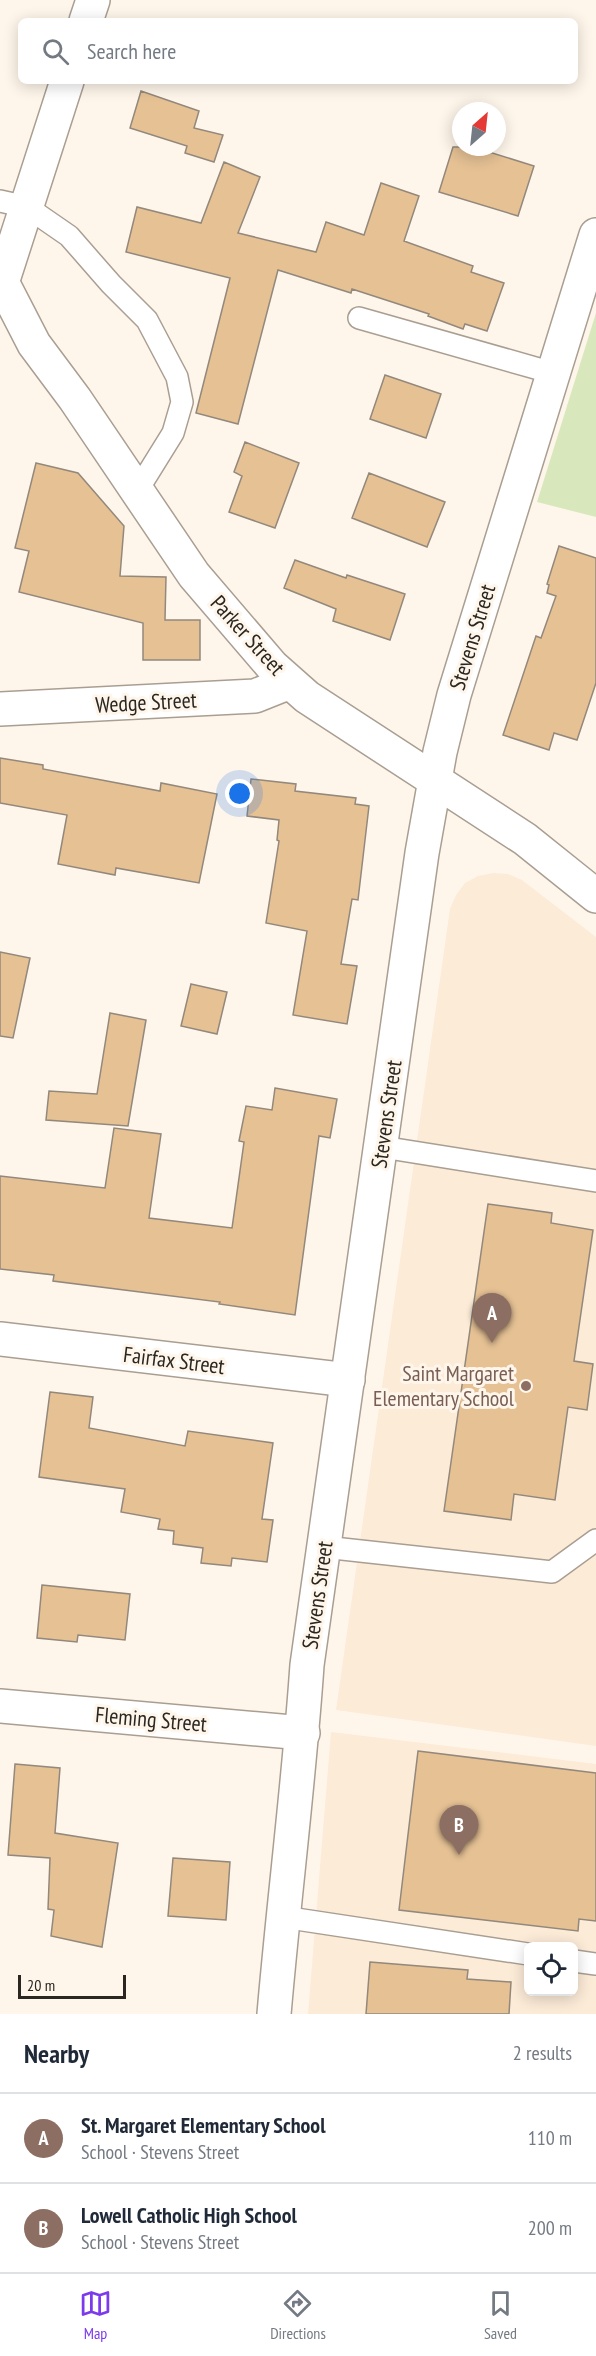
<!DOCTYPE html>
<html lang="en">
<head>
<meta charset="utf-8">
<style>
	body { margin:0; font-family:"PT Sans Narrow",sans-serif; background:#f6f6f7; color:#1f2937 }
	.controls { position:absolute; right:18px; bottom:18px; display:grid; overflow:hidden; border-radius:9px; box-shadow:0 3px 15px #0003 }
	.controls button { width:54px; height:54px; display:grid; place-items:center; padding:0; border:0; border-bottom:2px solid #e0e1e3; background:#fff; color:#1f2937; font:30px sans-serif }
	.compass { position:absolute; left:452px; top:102px; width:54px; height:54px; border-radius:50%; background:#fff; box-shadow:0 3px 15px #0003; rotate:27deg }
	.scale { position:absolute; left:18px; bottom:15px; width:108px; box-sizing:border-box; padding-left:6px; border:3px solid #2a2621; border-top:0; font-size:16px; line-height:21px; white-space:nowrap; color:#2a2621; -webkit-text-stroke:4px #fff6eb; paint-order:stroke }
	.you { position:absolute; left:240px; top:794px; width:21px; height:21px; margin:-15px; border:4px solid #fff; border-radius:50%; background:#1a73e8; box-shadow:0 0 0 9px #1a73e833 }
	.badge { display:grid; place-items:center; width:39px; height:39px; border-radius:50%; background:#7c3aed; color:#fff; font-size:20px; font-weight:700 }
	.pin { position:absolute; translate:-50% -50px; filter:drop-shadow(0 2px 3px #0008) }
	.pin::after { content:''; position:absolute; top:32px; width:21px; height:18px; background:inherit; clip-path:polygon(0 0,100% 0,50% 100%) }
	.list { margin:0; padding:0; list-style:none }
	h2 { display:flex; justify-content:space-between; align-items:center; height:78px; margin:0; padding:0 24px; font-size:26px }
	h2 small { font-size:20px; font-weight:400; color:#747a83 }
	.list li { display:grid; grid-template-columns:39px 1fr auto; gap:18px; align-items:center; box-sizing:border-box; height:90px; padding:0 24px; border-top:2px solid #e0e1e3 }
	.list b { display:block; font-size:22px; white-space:nowrap }
	.list p { margin:0; font-size:20px; white-space:nowrap; color:#747a83 }
	.list em { font-size:20px; font-style:normal; color:#747a83 }
	.icon { flex:none; width:33px; height:33px; fill:none; stroke:currentColor; stroke-width:2; stroke-linecap:round; stroke-linejoin:round }
	.map { position:relative; flex:none; width:596px; height:2014px; overflow:hidden }
	.search { position:absolute; background:#fff; box-shadow:0 3px 15px #0003; left:18px; right:18px; top:18px; height:66px; display:flex; align-items:center; gap:15px; box-sizing:border-box; padding:0 21px; border-radius:9px; color:#747a83; font-size:22px }
	.sheet { height:258px; background:#fff }
	nav { display:flex; justify-content:space-around; align-items:center; box-sizing:border-box; height:84px; border-top:2px solid #e0e1e3; background:#fff; font-size:16px; color:#747a83 }
	nav a { display:grid; justify-items:center; gap:3px }
	nav .on { color:#7c3aed }
	.map>svg:first-child { display:block }
</style>
</head>
<body>
<div class="map">
<svg width="596" height="2014" viewBox="0 0 596 2014">
	<rect width="100%" height="100%" fill="#fff6eb"/>
	<path fill="#fcebd7" fill-rule="evenodd" d="M493,873L508,874L522,880L596,937V1746L336,1710L450,909L456,895L465,883L478,876Z
		M331,1732L596,1764V2014H308ZM528,1946H574V1992H528Z"/>
	<path fill="#d8e8bc" d="M596,313V517L537,502Z"/>
	<path fill="#e5c194" stroke="#93887c" stroke-width="1.5" d="M141,91L199,111L194,128L223,135L214,162L185,153L187,146L130,128Z
		M453,147H473L534,166L518,216L439,192Z
		M224,162L260,177L238,233L316,252L326,222L364,235L381,183L419,196L404,241L473,266L471,272L504,283L487,331L465,324L463,329L428,316L429,314L352,289L351,293L278,270L238,424L196,413L230,278L126,252L137,207L201,223Z
		M385,375L441,394L426,438L370,419Z
		M245,442L299,463L275,528L229,512L242,476L234,472Z
		M36,463L78,473L124,526L120,576L166,577L165,620H200V660H143V623L19,592L29,551L15,548Z
		M369,473L445,502L427,547L352,518Z
		M559,546L596,558V683L577,740L554,733L549,750L503,735L536,636L541,638L556,596L547,593L549,585L547,584Z
		M295,560L346,578L347,575L405,594L390,640L333,621L336,609L284,588Z
		M0,758L43,765V769L160,791L161,783L217,794L199,883L116,868L115,875L58,864L67,815L0,803Z
		M251,779L296,784L295,791L356,798L355,804L369,806L358,900L352,899L341,964L357,966L347,1024L293,1015L307,931L266,923L279,841L277,840L279,820L247,816Z
		M0,952L30,958L13,1038L0,1036Z
		M191,984L227,992L217,1034L181,1026Z
		M110,1013L146,1020L128,1126L46,1120L49,1091L97,1094Z
		M275,1088L337,1099L330,1138L319,1136L295,1315L219,1304L220,1302L53,1281L54,1275L0,1269V1176L105,1188L114,1128L161,1134L149,1218L232,1228L244,1142L239,1141L246,1106L272,1110Z
		M488,1204L552,1213L551,1223L593,1230L574,1361L593,1364L587,1410L568,1407L555,1500L514,1494L511,1520L444,1511Z
		M50,1392L93,1397L89,1428L185,1446L188,1431L273,1443L262,1519L273,1520L267,1562L232,1558L231,1566L201,1563L203,1548L173,1544L174,1531L158,1529L160,1519L121,1512L125,1489L39,1477Z
		M42,1585L130,1594L125,1640L78,1635L77,1642L37,1638Z
		M418,1751L596,1773V1921L579,1919L578,1931L399,1910Z
		M15,1764L60,1768L55,1833L118,1843L102,1947L51,1936L54,1910L48,1909L50,1858L8,1855Z
		M173,1858L230,1862L226,1920L168,1916Z
		M370,1962L468,1970L467,1979L511,1982L509,2014H366Z"/>
	<g fill="none" stroke-linecap="round" stroke-linejoin="round">
		<defs>
			<path id="service" d="M0,201L27,207L69,236L111,284L147,320L177,377L182,402L173,433L137,491
				M359,318L553,373
				M382,1147L596,1181
				M324,1547L552,1572L596,1540
				M283,1917L528,1954
				M574,1961L596,1964"/>
			<path id="minor" d="M86,21L93,0
				M0,295L2,283L67,81
				M0,1339L348,1380"/>
			<path id="tertiary" d="M0,278L34,344L75,399L194,575L272,666L307,697L525,839L596,896
				M0,709L255,696L290,682
				M0,1706L303,1733"/>
			<path id="secondary" d="M274,2014C284,1898 299,1782 307,1665L422,853L440,752L454,695L596,235"/>
		</defs>
		<use href="#service" stroke="#a99e91" stroke-width="24"/>
		<use href="#minor" stroke="#a99e91" stroke-width="36"/>
		<use href="#tertiary" stroke="#a99e91" stroke-width="36"/>
		<use href="#secondary" stroke="#a99e91" stroke-width="36"/>
		<use href="#service" stroke="#fff" stroke-width="21"/>
		<use href="#minor" stroke="#fff" stroke-width="33"/>
		<use href="#tertiary" stroke="#fff" stroke-width="33"/>
		<use href="#secondary" stroke="#fff" stroke-width="33"/>
	</g>
	<circle fill="#8d6e63" stroke="#fff6eb" stroke-width="2" cx="526" cy="1386" r="6"/>
	<g text-anchor="middle" dominant-baseline="central" stroke-width="6" stroke-linejoin="round" paint-order="stroke">
		<g font-size="22" fill="#2a2621" stroke="#fff6eb">
			<text transform="translate(248 635) rotate(48)">Parker Street</text>
			<text transform="translate(472 637) rotate(-73)">Stevens Street</text>
			<text transform="translate(146 702) rotate(-3)">Wedge Street</text>
			<text transform="translate(386 1114) rotate(-82)">Stevens Street</text>
			<text transform="translate(174 1360) rotate(7)">Fairfax Street</text>
			<text transform="translate(317 1595) rotate(-82)">Stevens Street</text>
			<text transform="translate(151 1719) rotate(5)">Fleming Street</text>
		</g>
		<g font-size="22" fill="#785e54" stroke="#fff6eb" text-anchor="end">
			<text x="514" y="1373">Saint Margaret<tspan x="514" dy="25">Elementary School</tspan></text>
		</g>
	</g>
</svg>
<div class="controls">
<button><svg class="icon" aria-label="locate" viewBox="0 0 24 24"><circle cx="12" cy="12" r="6"/><path d="M12 2v4M12 18v4M2 12h4M18 12h4"/></svg></button>
</div>
<svg class="compass" viewBox="-18 -18 36 36"><path d="M0-13l5 13h-10z" fill="#e53935"/><path d="M0 13l5-13h-10z" fill="#747a83"/></svg>
<div class="scale">20 m</div>
<div class="you"></div>
<div class="pin badge" style="left:492px;top:1343px;background:#8d6e63">A</div>
<div class="pin badge" style="left:459px;top:1855px;background:#8d6e63">B</div>
<div class="search"><svg class="icon" aria-label="search" viewBox="0 0 24 24"><circle cx="10" cy="10" r="6"/><path d="M15 15l6 6"/></svg>Search here</div>
</div>
<section class="sheet">
<h2>Nearby<small>2 results</small></h2>
<ul class="list">
<li><span class="badge" style="background:#8d6e63">A</span><div><b>St. Margaret Elementary School</b><p>School · Stevens Street</p></div><em>110 m</em></li>
<li><span class="badge" style="background:#8d6e63">B</span><div><b>Lowell Catholic High School</b><p>School · Stevens Street</p></div><em>200 m</em></li>
</ul>
</section>
<nav>
<a class="on"><svg class="icon" aria-label="map" viewBox="0 0 24 24"><path d="M3 6l6-2 6 2 6-2v14l-6 2-6-2-6 2zM9 4v14M15 6v14"/></svg>Map</a>
<a><svg class="icon" aria-label="directions" viewBox="0 0 24 24"><path d="M12 3l9 9-9 9-9-9zM9 14v-3h6M13 9l2 2-2 2"/></svg>Directions</a>
<a><svg class="icon" aria-label="saved" viewBox="0 0 24 24"><path d="M7 4h10v16l-5-4-5 4z"/></svg>Saved</a>
</nav>
</body>
</html>
